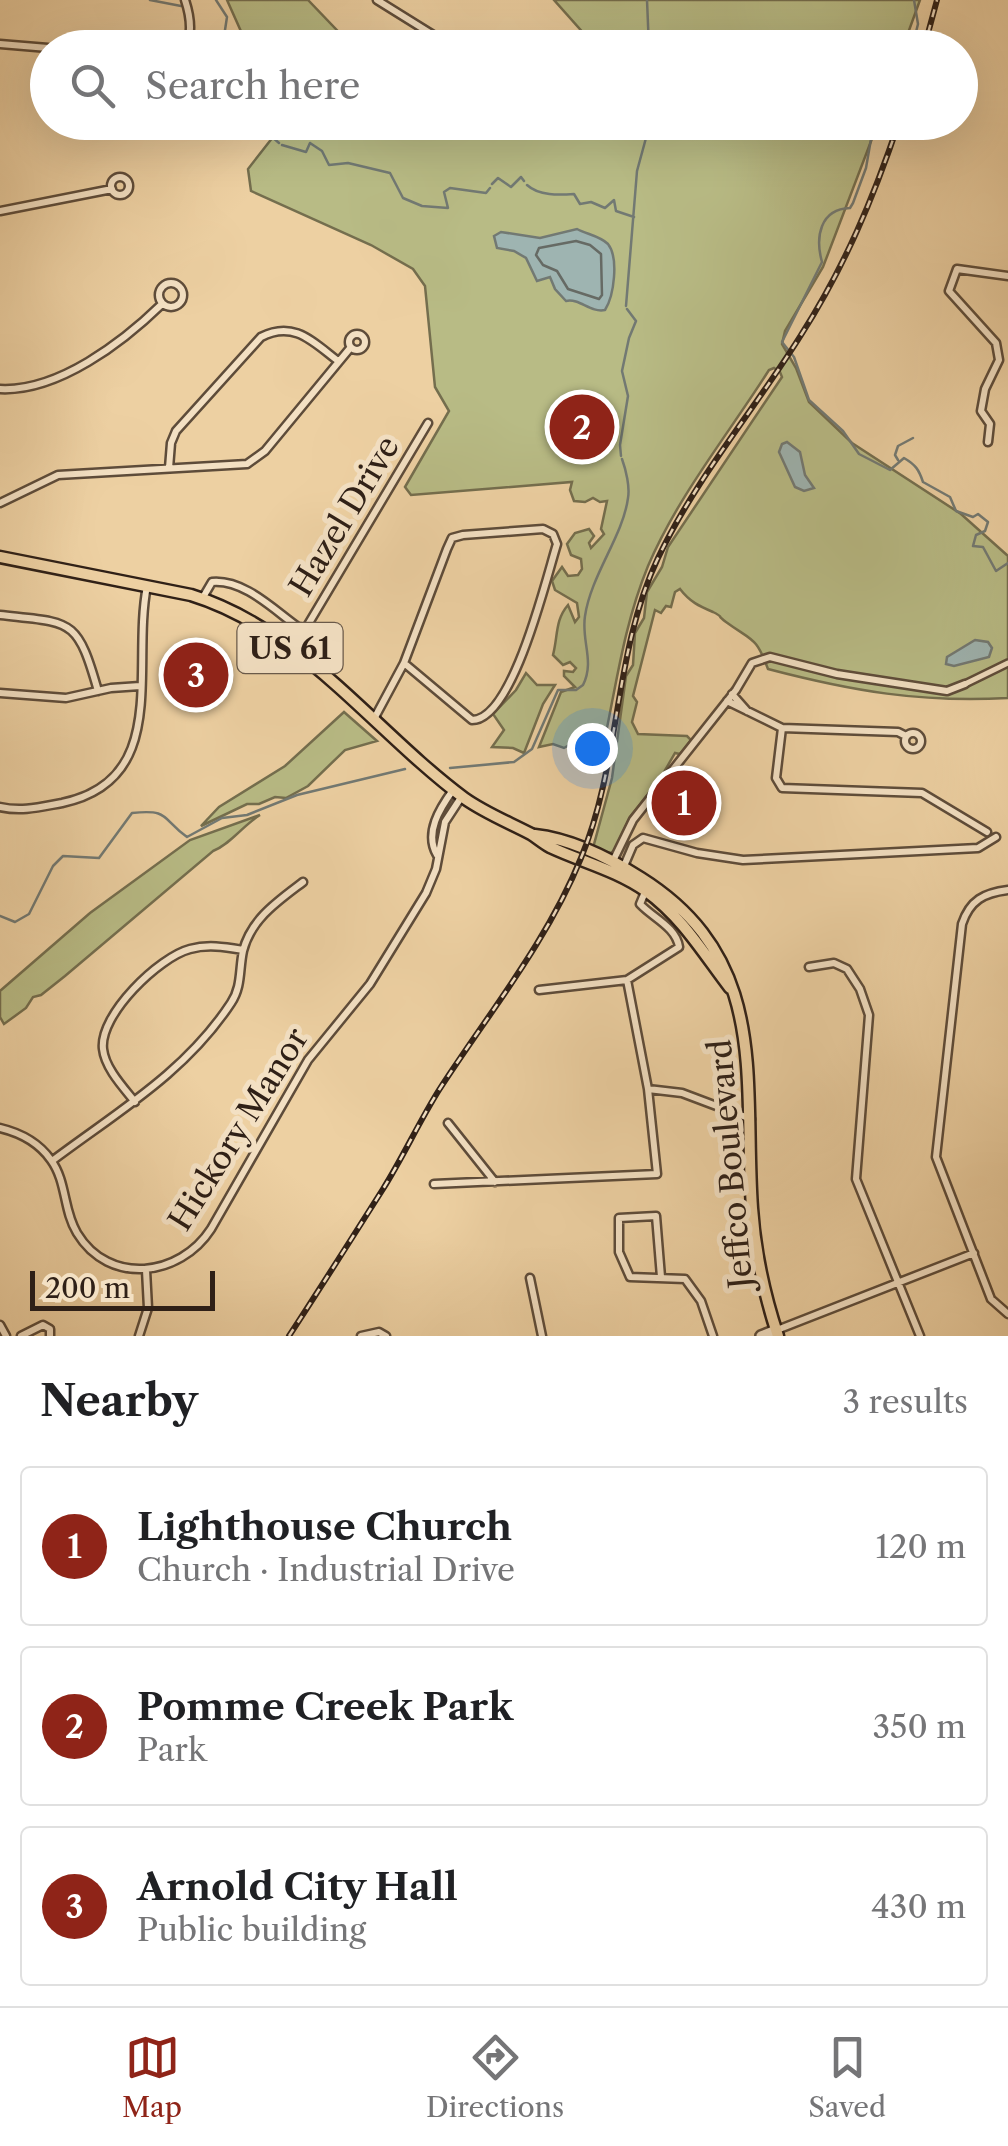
<!DOCTYPE html>
<html lang="en">
<head>
<meta charset="utf-8">
<style>
	body { margin:0; font-family:"Libre Caslon Text",serif; background:#f2f2f2; color:#202124 }
	.scale { position:absolute; left:30px; bottom:25px; width:185px; box-sizing:border-box; padding-left:10px; border:5px solid #2f2017; border-top:0; font-size:28px; line-height:35px; white-space:nowrap; color:#2f2017; -webkit-text-stroke:8px #f3e0c3; paint-order:stroke }
	.you { position:absolute; left:592px; top:748px; width:35px; height:35px; margin:-25px; border:8px solid #fff; border-radius:50%; background:#1a73e8; box-shadow:0 0 0 15px #1a73e833 }
	.badge { display:grid; place-items:center; width:65px; height:65px; border-radius:50%; background:#8f2418; color:#fff; font-size:32px; font-weight:700 }
	.pin { position:absolute; translate:-50% -50%; border:5px solid #fff; box-shadow:0 2px 10px #0006 }
	.list { margin:0; padding:0; list-style:none }
	h2 { display:flex; justify-content:space-between; align-items:center; height:130px; margin:0; padding:0 40px; font-size:42px }
	h2 small { font-size:32px; font-weight:400; color:#757577 }
	.list li { display:grid; grid-template-columns:65px 1fr auto; gap:30px; align-items:center; box-sizing:border-box; height:160px; margin:0 20px 20px; padding:0 20px; border:2px solid #e0e0e0; border-radius:10px }
	.list b { display:block; font-size:38px; white-space:nowrap }
	.list p { margin:0; font-size:32px; white-space:nowrap; color:#757577 }
	.list em { font-size:32px; font-style:normal; color:#757577 }
	.icon { flex:none; width:55px; height:55px; fill:none; stroke:currentColor; stroke-width:2; stroke-linecap:round; stroke-linejoin:round }
	.map { position:relative; flex:none; width:1008px; height:1336px; overflow:hidden }
	.search { position:absolute; background:#fff; box-shadow:0 10px 40px #0002; left:30px; right:30px; top:30px; height:110px; display:flex; align-items:center; gap:25px; box-sizing:border-box; padding:0 35px; border-radius:55px; color:#757577; font-size:38px }
	.sheet { height:670px; background:#fff }
	nav { display:flex; justify-content:space-around; align-items:center; box-sizing:border-box; height:140px; border-top:2px solid #e0e0e0; background:#fff; font-size:28px; color:#757577 }
	nav a { display:grid; justify-items:center; gap:5px }
	nav .on { color:#8f2418 }
	.map>svg:first-child { display:block }
</style>
</head>
<body>
<div class="map">
<svg width="1008" height="1336" viewBox="0 0 1008 1336">
	<rect width="100%" height="100%" fill="#edd0a2"/>
	<filter id="stains"><feTurbulence type="fractalNoise" baseFrequency=".002" numOctaves="4"/><feColorMatrix values="0 0 0 0 .2 0 0 0 0 .09 0 0 0 0 .02 0 0 0 .5 -.17"/></filter>
	<radialGradient id="worn" r=".72"><stop offset=".6" stop-color="#630" stop-opacity="0"/><stop offset="1" stop-color="#630" stop-opacity=".3"/></radialGradient>
	<path fill="#b8bb85" stroke="#746e4e" stroke-width="2.5" d="M227,0H308L353,47H248Z
		M554,0H920L903,47L592,48L586,36Z
		M284,123H878L823,267L785,331L782,344L796,368L809,402L852,443L961,514L1008,556V698C921,703 852,691 768,669C756,636 752,641 726,622C715,614 725,618 713,612C699,606 690,602 680,589L675,592L671,607L666,606L661,613L655,610L633,696L637,702L632,722L638,734L687,736L691,740L680,754L675,753L660,779L630,817L614,851L610,853L593,848L612,778L626,676L633,665L635,633L644,618L647,592L662,567L668,547L782,377L780,372L774,368L769,370C727,436 678,496 648,566C623,627 616,688 602,752L586,754L588,745L578,740L564,748L553,744L539,747L561,692L575,687L564,676V671L573,672L576,668L570,662L563,665L553,655C558,636 555,620 568,605L575,622L579,617L577,603L555,590L552,581L562,567L568,576L578,575L582,569L581,559L571,555L567,544L575,533L589,529L594,536L589,543L591,548L604,534L601,529L607,501L600,502L593,498L585,502L574,501L570,490L572,482L411,495L405,487L449,411L435,387L425,286L413,269L371,245L251,191L248,169Z
		M526,673L537,685H555L543,704L524,753L513,748L492,747L504,730L493,714L516,690Z
		M344,712L377,741L345,750L308,786L286,798L275,797L259,804H247L201,826L219,807L285,766Z
		M260,815C242,826 232,843 213,851L65,976L41,995L33,997L26,1008L4,1024L0,1017V991L90,913L190,840Z"/>
	<path fill="#9eb4b1" stroke="#727973" stroke-width="2.5" d="M577,229C586,234 600,236 608,244C619,258 614,296 605,310C590,313 580,298 566,301L555,289L550,277L537,281L526,258L514,251L497,248L494,236L501,232L540,238Z
		M787,442L800,452L805,475L814,488L804,491L795,487L779,452L782,444Z
		M975,640L988,642L992,648L989,657L954,666L946,664L947,657Z"/>
	<g fill="none" stroke-linecap="round" stroke-linejoin="round">
		<path stroke="#666a64" stroke-width="2.5" d="M576,241L590,245L601,254L602,295L599,299L568,289L557,271L543,265L536,255L539,248Z"/>
		<path stroke="#727973" stroke-width="2.5" d="M150,0L181,6
			M216,0L227,17L225,30L235,48
			M647,0L649,48
			M912,48L918,24L914,0
			M273,122L271,136L279,143
			M882,122L871,139L866,168L853,203L850,208C820,209 815,237 822,262L782,342L794,357L809,400L843,431L859,454L890,470L904,458C916,465 919,470 923,482L950,497L956,511L973,517L978,514L988,522L985,531L976,535L973,546L983,547L996,571L1008,563
			M282,145L306,152L310,143L322,151L329,165L348,163L390,173L403,198L422,206L448,208L444,192L450,188L486,193L490,188
			M492,184L498,178L511,187L521,177L524,181
			M527,185C539,196 559,195 574,194L580,204L591,202L605,208L614,200L616,211L634,217
			M626,306L637,171L646,138L645,122
			M621,456L620,445L628,396L622,371L629,338L636,321L627,309
			M898,460L895,455L898,446L913,438
			M450,768L514,762L532,749L558,690H576L583,685C595,661 581,641 585,616C591,575 623,536 628,498C630,487 626,470 622,459
			M0,916L15,922L29,914L53,866L63,856L99,858L132,813C170,809 161,818 187,837L222,818L247,815L297,795L405,769"/>
		<defs>
			<path id="pedestrian" d="M965,684L1008,663"/>
			<path id="minor" d="M185,0C190,15 193,32 186,48
				M377,0L438,38L462,48
				M0,44L48,48
				M111 186a9 9 0 1 1 18 0a9 9 0 1 1-18 0Z
				M0,211L112,189
				M159 295a12 12 0 1 1 24 0a12 12 0 1 1-24 0Z
				M349 342a8 8 0 1 1 16 0a8 8 0 1 1-16 0Z
				M0,389C58,392 123,342 162,304
				M988,442L990,424L981,411L985,389L999,360L996,343L949,291L957,269L1008,276
				M169,468L171,443L176,431L261,337C294,320 313,342 338,361
				M0,503L58,475L247,464L265,451L351,347
				M543,529L553,534L557,544C546,579 513,720 472,720L404,663L447,549L452,538L463,535Z
				M202,599L212,582C244,579 274,610 298,627L306,628L428,423
				M0,615C72,623 77,617 98,691
				M0,693L66,698L111,688L140,686
				M732,694L747,711
				M727,701L782,728L898,732L906,736
				M374,719L404,663
				M782,728L776,778L782,788L922,793L987,832
				M905 741a8 8 0 1 1 16 0a8 8 0 1 1-16 0Z
				M0,807C22,812 40,807 62,803C171,780 131,667 147,586
				M437,855C424,833 440,808 453,790
				M613,861L633,820L736,690L752,663L770,657L837,674L947,691L965,684
				M624,866L633,845L643,838L697,853L743,860L978,848L996,837
				M1008,890C984,893 970,900 962,924L936,1157L991,1299L1008,1314
				M809,967L834,963L847,969L860,989L869,1015L856,1179L920,1336
				M539,990L627,980L679,947C676,927 653,918 640,904L645,892
				M648,1089L682,1093L751,1119
				M135,1102C123,1087 105,1068 103,1049C99,1015 159,957 190,949C208,944 225,947 243,950
				M448,1123L495,1182
				M0,1128C21,1133 39,1143 51,1160C67,1182 63,1210 77,1233C109,1286 180,1277 211,1229L308,1060L370,984L426,893L436,869L445,822L462,796
				M52,1161C117,1112 185,1073 231,1003C242,987 239,969 243,951C251,919 278,901 303,882
				M434,1184L657,1174L648,1089L627,980
				M661,1277L656,1216L619,1218V1252L630,1277L685,1279L701,1301L713,1336
				M530,1278L542,1336
				M0,1325L6,1336
				M777,1330L974,1253
				M21,1336L43,1325L50,1329V1336
				M139,1336L148,1308L146,1270
				M361,1336L379,1332L386,1336"/>
			<path id="tertiary" d="M761,1336L776,1330"/>
			<path id="primary" d="M0,557L191,595C302,629 374,731 464,798C485,813 508,822 531,834C537,838 543,843 550,847C582,862 616,870 646,891C683,918 703,953 730,988
				M535,835C571,839 611,859 641,878C771,960 743,1079 752,1208C755,1252 764,1294 778,1336"/>
		</defs>
		<use href="#pedestrian" stroke="#5e4c3a" stroke-width="10"/>
		<use href="#minor" stroke="#5e4c3a" stroke-width="11"/>
		<use href="#tertiary" stroke="#5e4c3a" stroke-width="14"/>
		<use href="#primary" stroke="#2f2017" stroke-width="15"/>
		<use href="#pedestrian" stroke="#f3e0c3" stroke-width="5"/>
		<use href="#minor" stroke="#f3e0c3" stroke-width="6"/>
		<use href="#tertiary" stroke="#f3e0c3" stroke-width="9"/>
		<use href="#primary" stroke="#edd0a2" stroke-width="10"/>
		<defs>
			<path id="rail" d="M924,48L937,0
				M289,1336C321,1287 352,1238 383,1189C403,1157 419,1122 439,1090C488,1014 547,942 581,858C621,762 613,653 658,558C696,478 755,409 801,335C845,266 873,199 899,122"/>
		</defs>
		<use href="#rail" stroke="#2f2017" stroke-width="6"/>
		<use href="#rail" stroke="#f3e0c3" stroke-width="2.5" stroke-dasharray="8" stroke-linecap="butt"/>
	</g>
	<g text-anchor="middle" dominant-baseline="central" stroke-width="10" stroke-linejoin="round" paint-order="stroke">
		<rect fill="#f3e0c3" stroke="#6a5a4b" stroke-width="2.5" x="237.5" y="623" width="105" height="50" rx="8"/>
		<g font-size="30" font-weight="bold" fill="#2f2017">
			<text x="290" y="648">US 61</text>
		</g>
		<g font-size="32" fill="#2f2017" stroke="#f3e0c3">
			<text transform="translate(344 516) rotate(-59)">Hazel Drive</text>
			<text transform="translate(238 1129) rotate(-58)">Hickory Manor</text>
			<text transform="translate(730 1164) rotate(-95)">Jeffco Boulevard</text>
		</g>
	</g>
	<rect width="100%" height="100%" filter="url(#stains)"/>
	<rect width="100%" height="100%" fill="url(#worn)"/>
</svg>
<div class="scale">200 m</div>
<div class="you"></div>
<div class="pin badge" style="left:684px;top:803px">1</div>
<div class="pin badge" style="left:582px;top:427px">2</div>
<div class="pin badge" style="left:196px;top:675px">3</div>
<div class="search"><svg class="icon" aria-label="search" viewBox="0 0 24 24"><circle cx="10" cy="10" r="6"/><path d="M15 15l6 6"/></svg>Search here</div>
</div>
<section class="sheet">
<h2>Nearby<small>3 results</small></h2>
<ul class="list">
<li><span class="badge">1</span><div><b>Lighthouse Church</b><p>Church · Industrial Drive</p></div><em>120 m</em></li>
<li><span class="badge">2</span><div><b>Pomme Creek Park</b><p>Park</p></div><em>350 m</em></li>
<li><span class="badge">3</span><div><b>Arnold City Hall</b><p>Public building</p></div><em>430 m</em></li>
</ul>
</section>
<nav>
<a class="on"><svg class="icon" aria-label="map" viewBox="0 0 24 24"><path d="M3 6l6-2 6 2 6-2v14l-6 2-6-2-6 2zM9 4v14M15 6v14"/></svg>Map</a>
<a><svg class="icon" aria-label="directions" viewBox="0 0 24 24"><path d="M12 3l9 9-9 9-9-9zM9 14v-3h6M13 9l2 2-2 2"/></svg>Directions</a>
<a><svg class="icon" aria-label="saved" viewBox="0 0 24 24"><path d="M7 4h10v16l-5-4-5 4z"/></svg>Saved</a>
</nav>
</body>
</html>
